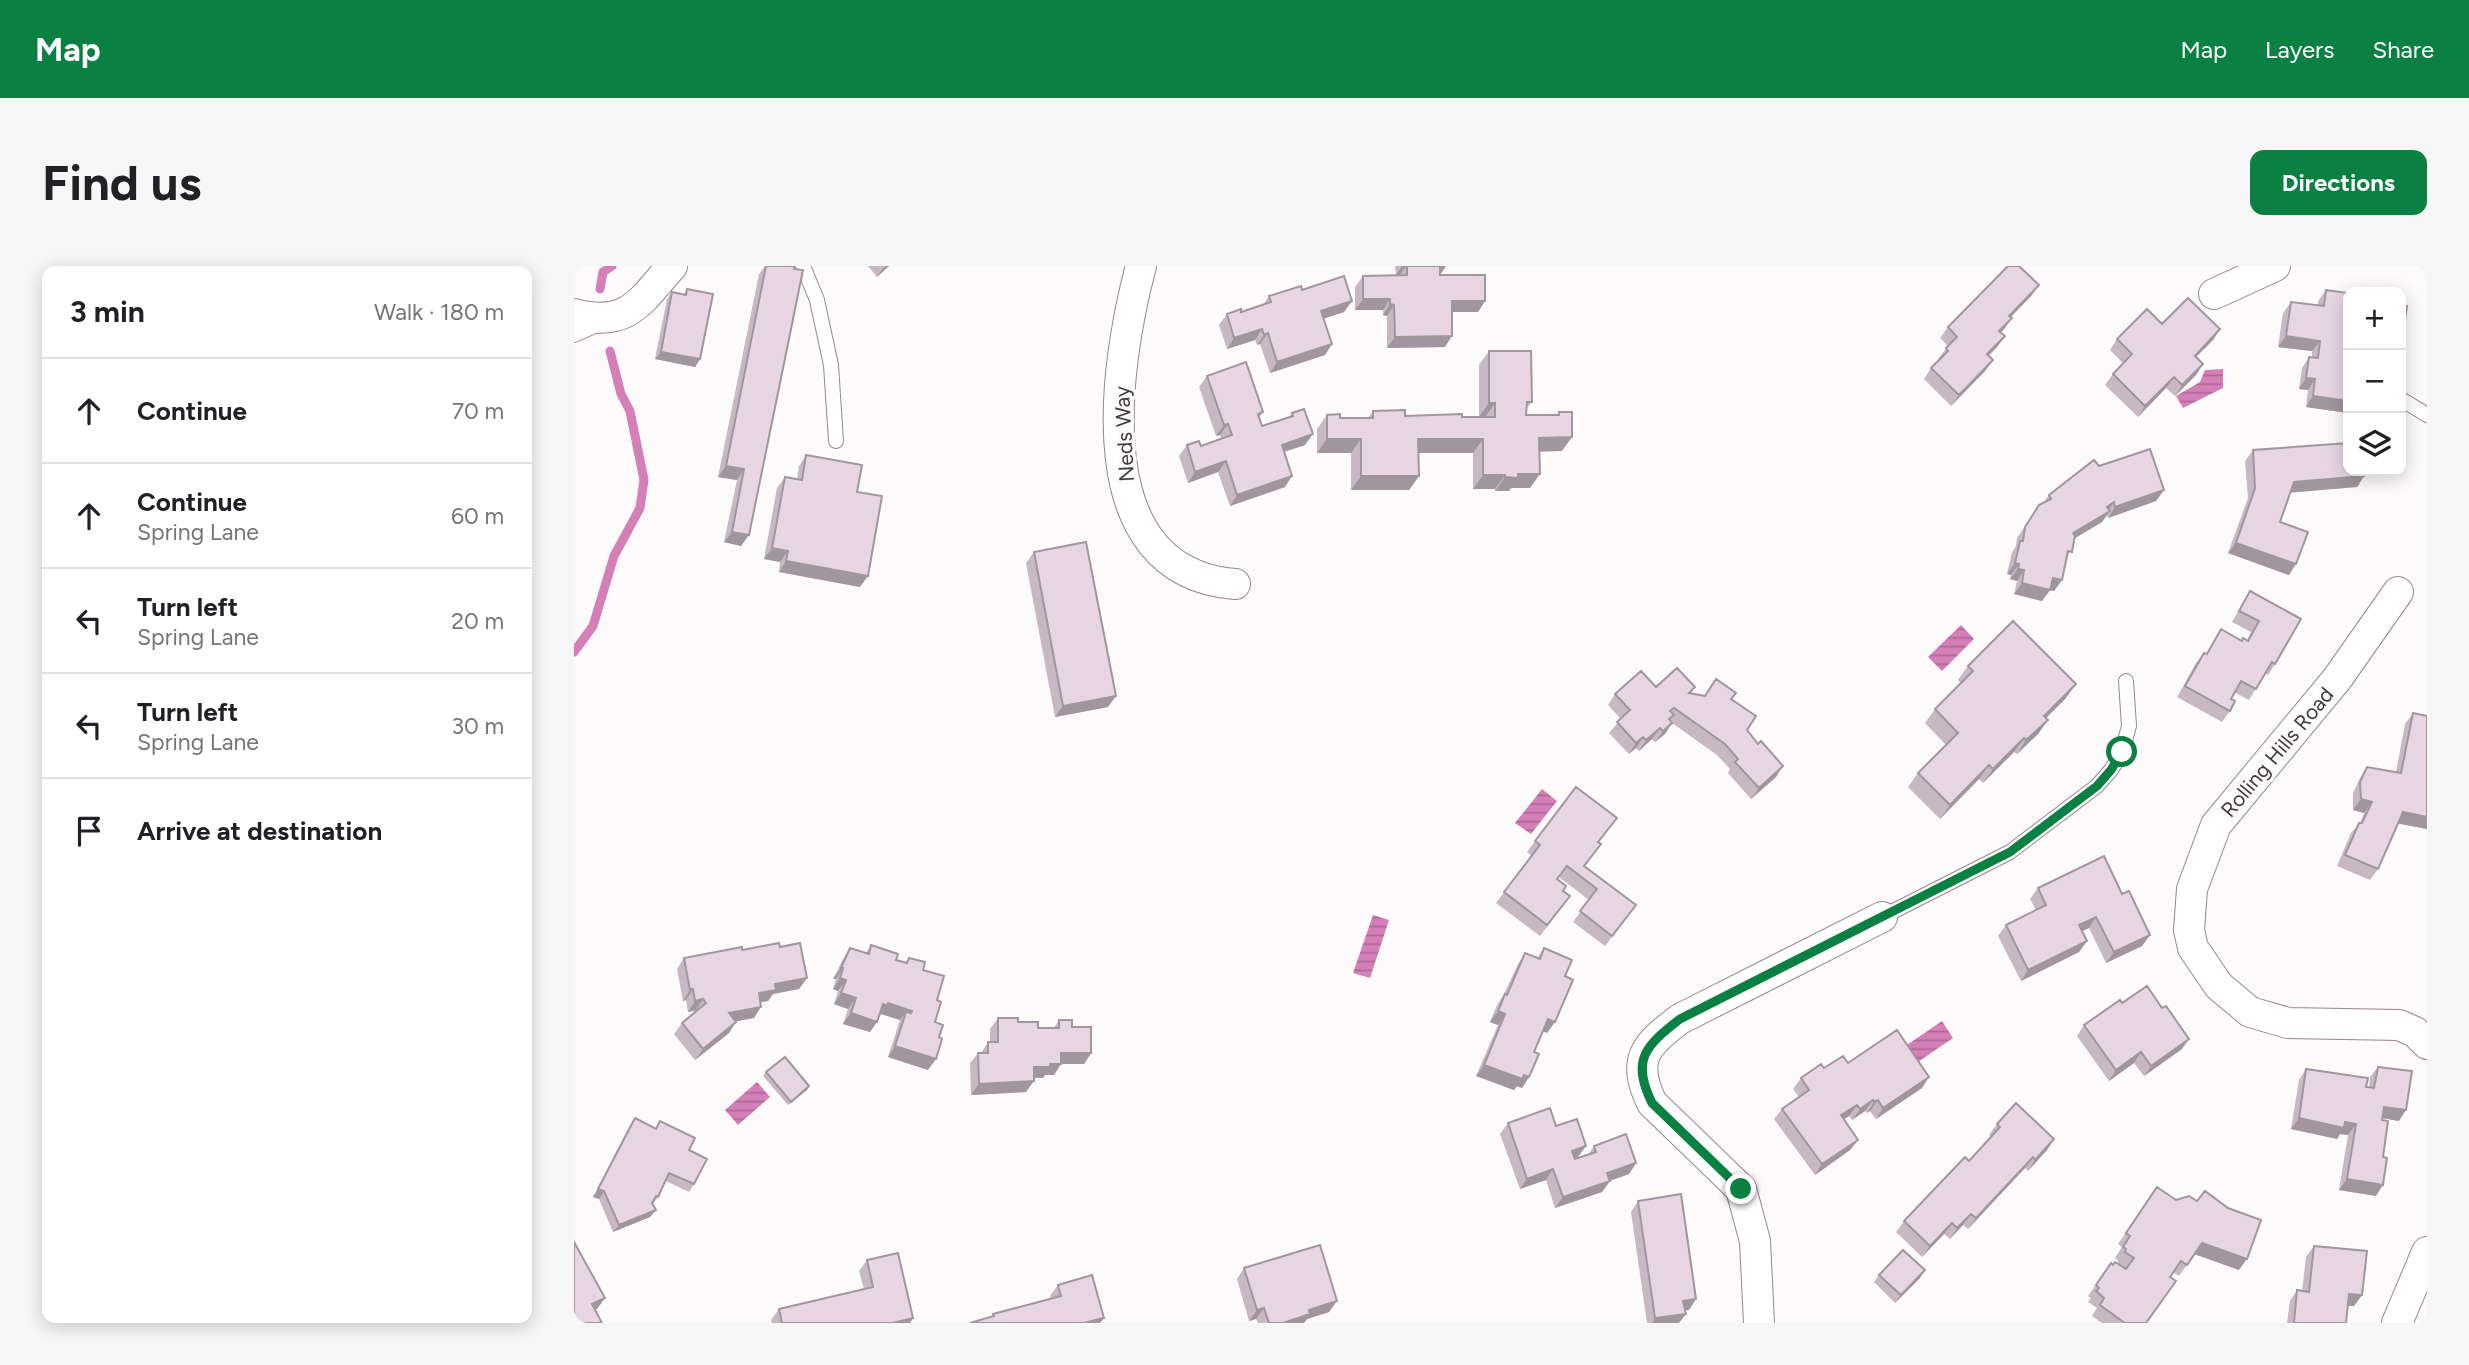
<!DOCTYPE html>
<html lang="en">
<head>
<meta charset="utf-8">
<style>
	body { margin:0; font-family:Figtree,sans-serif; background:#f6f6f6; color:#202124 }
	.controls { position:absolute; right:21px; top:21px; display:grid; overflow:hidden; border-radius:14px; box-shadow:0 4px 18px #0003 }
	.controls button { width:63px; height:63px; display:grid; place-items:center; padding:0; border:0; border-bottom:2px solid #e0e0e0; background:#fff; color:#202124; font:35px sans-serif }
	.stop { position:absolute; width:21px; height:21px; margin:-16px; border:5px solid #0b8043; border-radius:50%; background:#fff }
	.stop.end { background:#0b8043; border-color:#fff; box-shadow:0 2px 7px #0008 }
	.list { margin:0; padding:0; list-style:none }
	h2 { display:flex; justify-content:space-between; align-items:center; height:91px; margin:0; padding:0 28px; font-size:30px }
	h2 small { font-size:23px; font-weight:400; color:#757577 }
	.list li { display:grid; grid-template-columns:46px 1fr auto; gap:21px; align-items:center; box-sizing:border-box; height:105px; padding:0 28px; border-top:2px solid #e0e0e0 }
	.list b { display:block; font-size:26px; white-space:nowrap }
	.list p { margin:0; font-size:23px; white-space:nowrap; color:#757577 }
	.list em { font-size:23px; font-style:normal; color:#757577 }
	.icon { flex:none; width:38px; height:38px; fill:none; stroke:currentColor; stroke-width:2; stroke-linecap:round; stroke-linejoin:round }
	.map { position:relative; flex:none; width:1853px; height:1057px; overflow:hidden; border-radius:14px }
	header { display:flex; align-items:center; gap:42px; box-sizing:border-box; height:98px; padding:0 35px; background:#0b8043; color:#fff }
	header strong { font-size:33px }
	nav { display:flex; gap:38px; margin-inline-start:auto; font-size:24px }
	.intro { display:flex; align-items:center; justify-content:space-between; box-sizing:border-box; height:168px; padding:0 42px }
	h1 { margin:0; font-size:49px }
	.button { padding:18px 32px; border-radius:14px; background:#0b8043; color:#fff; font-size:24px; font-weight:700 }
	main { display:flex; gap:42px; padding:0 42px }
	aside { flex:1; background:#fff; border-radius:14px; box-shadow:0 4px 18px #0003 }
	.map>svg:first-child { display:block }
</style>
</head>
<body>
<header>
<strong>Map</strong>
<nav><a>Map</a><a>Layers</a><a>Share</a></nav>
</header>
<div class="intro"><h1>Find us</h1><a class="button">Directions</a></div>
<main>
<aside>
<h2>3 min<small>Walk · 180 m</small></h2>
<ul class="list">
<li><svg class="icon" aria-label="ahead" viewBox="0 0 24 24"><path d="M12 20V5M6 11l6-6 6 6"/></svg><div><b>Continue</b></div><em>70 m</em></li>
<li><svg class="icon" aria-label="ahead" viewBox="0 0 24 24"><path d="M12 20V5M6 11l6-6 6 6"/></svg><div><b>Continue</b><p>Spring Lane</p></div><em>60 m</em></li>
<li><svg class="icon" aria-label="left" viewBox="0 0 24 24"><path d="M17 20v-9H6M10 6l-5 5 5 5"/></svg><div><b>Turn left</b><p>Spring Lane</p></div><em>20 m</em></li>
<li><svg class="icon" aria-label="left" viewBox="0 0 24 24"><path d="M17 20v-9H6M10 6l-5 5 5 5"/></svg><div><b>Turn left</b><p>Spring Lane</p></div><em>30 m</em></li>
<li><svg class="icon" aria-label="arrive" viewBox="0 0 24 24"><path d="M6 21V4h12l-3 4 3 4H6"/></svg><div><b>Arrive at destination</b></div></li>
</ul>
</aside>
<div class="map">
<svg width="1853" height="1057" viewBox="0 0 1853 1057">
	<defs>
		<pattern id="water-rules" width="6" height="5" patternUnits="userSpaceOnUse" patternTransform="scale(1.75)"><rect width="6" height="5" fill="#d57fb8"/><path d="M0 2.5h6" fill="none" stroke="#ae6997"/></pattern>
	</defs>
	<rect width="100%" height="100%" fill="#fdfafc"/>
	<path fill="url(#water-rules)" d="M1649,103V122L1609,142L1602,130L1626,116L1631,104Z
		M1387,359L1400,373L1368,405L1354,391Z
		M968,523L983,535L957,568L941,557Z
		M799,649L815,654L796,712L779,707Z
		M1368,755L1379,772L1344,796L1333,779Z
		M183,816L196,831L164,859L151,844Z"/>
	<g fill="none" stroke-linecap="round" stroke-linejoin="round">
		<path stroke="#d57fb8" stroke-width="9" d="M26,23L29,6L38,0
			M0,386L19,360L40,290L66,242L70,214L56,145L47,128L36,85"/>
		<defs>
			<path id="lane" d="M229,0L243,34L257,99L262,175
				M0,69L25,58
				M1827,133L1853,149
				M1308,651L1436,586L1523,520L1537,504L1548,486L1555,460L1552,415"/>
			<path id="street" d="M567,0C540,102 509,306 661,318
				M1640,28L1701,0
				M0,48C54,62 66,36 98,0
				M1824,326L1763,413L1642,559L1618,623L1615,664L1619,682L1645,720L1676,746L1714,757L1825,759L1841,766L1853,778
				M1185,1057L1181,975L1167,923L1078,837C1057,794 1071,779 1106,753L1308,651
				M1823,1057L1853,986"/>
		</defs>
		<use href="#lane" stroke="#968690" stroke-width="16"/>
		<use href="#street" stroke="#968690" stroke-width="32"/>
		<use href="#lane" stroke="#fff" stroke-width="14"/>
		<use href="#street" stroke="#fff" stroke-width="30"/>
	</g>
	<path fill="#c7b8c2" d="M191,0H221L175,269L167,280L150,276L163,214L144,211L185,8Z
		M294,0H315L303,11Z
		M821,0H872L866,9L911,35L904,46H878L871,81L813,82V50L809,49V44H781V21L789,10L822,9Z
		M1465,19L1457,30L1437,51L1430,63L1427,66L1431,70L1423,81L1414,90L1419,94L1411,105L1377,140L1350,113L1357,102L1365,94L1364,93L1374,80L1366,72L1374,61Z
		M113,23L126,93L121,101L81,93L93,33L98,26L110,28Z
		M728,24L770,46L750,52L758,78L751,89L696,107L686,78L683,79L681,74L653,83L645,59L653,48L667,46L689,39L695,30Z
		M1752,24L1774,27V147L1732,141L1734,124L1725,123L1728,102L1735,91L1738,92V85L1704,81L1709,47L1717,36L1744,39V35Z
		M1588,58L1646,63L1639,74L1622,91L1629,98L1622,109L1601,130L1592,122L1564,151L1531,119L1539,108L1549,97L1536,84L1543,73Z
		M915,85L958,136L952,143V149H983L985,146L988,185H965L956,222H937L935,225H921V223H899V187H845V210L835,224H777V187H743V163L753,149L766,152H794L799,145L831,150L905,151V99Z
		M633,110L689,146L685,152L688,160L715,151L718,147L731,179L710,186L711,221L656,240L644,206L614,217L605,190L613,179L627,180L647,172L646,169L642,170L625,121Z
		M1679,184L1790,210L1783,221L1717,226L1706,256L1715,309L1654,287L1674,232L1671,195Z
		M232,189L283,226L286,321L205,306L206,296L190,293L203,222L211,211L223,213L225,200Z
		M1525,200L1590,224L1582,235L1534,252L1533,249L1528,256L1501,272L1492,294L1488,314L1480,325L1476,324L1468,335L1440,328L1443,315L1436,313L1437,309L1433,308L1438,286L1442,280L1443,272L1465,239L1468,238L1475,229Z
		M460,286L534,441L481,451L452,297Z
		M1676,325L1701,398L1694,409L1691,407L1675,434L1660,426L1657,433L1656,445L1648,456L1603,431L1622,397L1630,387L1632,388L1647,363L1668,375L1673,374L1677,366L1658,356Z
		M1394,400L1492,432L1472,452L1474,454L1464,468L1443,488L1440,486L1409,517L1405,513L1366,553L1334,521L1344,507L1372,479L1351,457L1361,443L1387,417L1384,414Z
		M1082,421H1121L1117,427L1157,433L1173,464L1202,511L1177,533L1154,507L1156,503L1143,489L1098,457L1091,468L1081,476L1078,473L1065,485L1062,482L1055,488L1035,467L1047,453L1034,439L1041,428Z
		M1839,447L1853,563L1824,557L1804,603L1796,614L1763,600L1777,567L1786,557L1790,547L1779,544V527L1786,512L1793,501L1822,506L1831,458Z
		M1043,552L1025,576L1027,578L1011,600L1054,650L1031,680L999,656L1015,634L985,611L984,614L989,625L996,630L966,670L922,637L958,590L953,586L961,575Z
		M1464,622L1548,628L1576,669L1568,680L1532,697L1515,662L1508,665L1513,675L1505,686L1447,715L1424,670L1432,659L1462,644L1456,633Z
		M297,679L322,694L331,697L335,692L349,704L363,734L361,756L354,804L314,791L326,754L307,748L296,766L269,758L274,743L260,738L264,725L259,723L262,713H259L269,693L276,682L292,687Z
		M206,681L233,712L225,723L199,728L194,735L186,736L180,752L162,755L155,767L121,794L100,768L108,757L122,745L114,746L112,734L109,735L103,703L110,692L168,684Z
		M970,682L991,710L981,756L973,767L969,765L960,786L955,811L948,822L943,820L940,824L902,810L924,759L916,756L923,739L930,728L944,698L951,687L963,692Z
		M1548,737L1608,783L1570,810L1560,797L1535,815L1503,770L1510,759Z
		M424,752L464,762H480L485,754L498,761L517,787L510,798H487L480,809H471L469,812H460L452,826L397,829L396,797L404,787H407L414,776H416V763Z
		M1274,797L1348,822L1302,853L1296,845L1293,847L1291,845L1278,854L1275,850L1270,853L1284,874L1276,884L1241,909L1200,853L1208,843L1225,831L1219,823L1227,812L1250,802Z
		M1804,801L1825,855L1808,852L1802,930L1765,924L1774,869L1766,868L1763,873L1717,863L1725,814L1732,803L1795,821L1796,811Z
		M192,806L235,820L233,824L214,839L189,810Z
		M61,852L81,863L86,855L115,884L120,918L115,926L92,915L84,931L79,938L82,944L76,951L39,966L25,933L19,931L56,859Z
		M934,857L982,860L1004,891L1001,892V893L1014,889L1020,880L1062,897L1055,908L1036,915L1028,926L981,942L972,914L946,923L926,868Z
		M1423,858L1480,873L1473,884L1454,905L1451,902L1394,963L1389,959L1376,973L1370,968L1348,991L1322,966L1330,955L1395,895L1417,871L1415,869Z
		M1583,921L1665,1004L1621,988L1605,1010L1599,1006L1572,1057H1528L1518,1050L1523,1042L1514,1036L1517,1032L1514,1030L1537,997L1552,1003L1544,997V994L1541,992L1548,981L1544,978Z
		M1064,935L1115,1044H1111L1105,1057H1073L1057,946Z
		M1740,980L1788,1029L1780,1040H1774L1772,1057H1713L1716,1035L1723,1024L1728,1025L1732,991Z
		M293,994L339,1052L336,1057H198L197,1054L205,1043L290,1023L285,1005Z
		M670,1002L755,1046L733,1053L730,1057H684L682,1053L675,1055L663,1013Z
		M1305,1009L1346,1012L1321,1037L1300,1016Z
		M484,1019L526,1057L418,1051L419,1048L477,1032L476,1030Z"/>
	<path fill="#a2969e" d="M312,0H315L303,11L308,3Z
		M828,0H832L826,9H822Z
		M866,0H872L865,10Z
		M1465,19L1457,30L1427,61L1435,50Z
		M789,33H816L809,44H781Z
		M778,35L770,46L740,56L747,45Z
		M878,35H911L904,46H870Z
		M816,38L820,39L813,50L809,49Z
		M1438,52L1430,63L1417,76L1425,65Z
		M688,63L681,74L653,83L660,72Z
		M1646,63L1639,74L1613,100L1621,90Z
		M694,67L686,78L683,79L690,69Z
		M878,70L871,81L813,82L821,71Z
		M1431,70L1423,81L1405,99L1413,88Z
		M1712,70L1746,75L1738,85L1704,81Z
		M758,78L751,89L696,107L703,96Z
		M87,86L126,93L121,101L81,93Z
		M1419,94L1411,105L1377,140L1385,129Z
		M1629,98L1622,109L1601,130L1608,119Z
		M1600,111L1592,122L1564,151L1571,140Z
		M1732,112L1741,113L1734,124L1725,123Z
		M1739,130L1774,135V147L1732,141Z
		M915,137H921L911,151H905Z
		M654,158L646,169L642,170L650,159Z
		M739,168L731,179L700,189L708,179Z
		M998,171L988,185L956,186L965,172Z
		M753,173H787L777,187H743Z
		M844,173H909L899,187H835Z
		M652,195L644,206L614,217L621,206Z
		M152,200L170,203L163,214L144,211Z
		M944,208H966L956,222H937L935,225H921L931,211Z
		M909,209H931L921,223H899Z
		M718,210L711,221L656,240L663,229Z
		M787,210H845L835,224H777Z
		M1790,210L1783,221L1713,227L1720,216Z
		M1590,224L1582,235L1534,252L1541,241Z
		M1540,236L1532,247L1536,245L1528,256L1491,278L1499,267Z
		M158,266L175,269L167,280L150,276Z
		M1662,277L1722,298L1715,309L1654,287Z
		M198,282L214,285L206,296L190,293Z
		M212,295L294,310L286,321L205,306Z
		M1441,297L1445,298L1437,309L1433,308Z
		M1444,303L1450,304L1443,315L1436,313Z
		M1479,312L1488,314L1480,325L1471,323Z
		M1448,317L1476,324L1468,335L1440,328Z
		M1502,418L1492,432L1460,464L1470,450Z
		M542,430L534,441L481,451L489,440Z
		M1474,454L1464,468L1443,488L1452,474Z
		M1098,457L1091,468L1081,476L1089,465Z
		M1086,462L1078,473L1065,485L1072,474Z
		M1069,471L1062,482L1055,488L1062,477Z
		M1450,472L1440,486L1409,517L1419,503Z
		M1415,499L1405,513L1366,553L1376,539Z
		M1209,500L1202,511L1177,533L1185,522Z
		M1787,533L1798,536L1790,547L1779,544Z
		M1829,546L1853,551V563L1821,557Z
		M1522,651L1515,662L1497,670L1505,659Z
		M1576,669L1568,680L1532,697L1540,686Z
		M1513,675L1505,686L1447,715L1454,704Z
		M267,702H269L262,713H259Z
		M233,712L225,723L199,728L194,735L177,738L185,727L201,718Z
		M266,712L272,714L264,725L259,723Z
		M119,723L112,734L109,735L116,724Z
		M267,727L282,732L274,743L260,738Z
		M129,733L122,744L114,746L121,735Z
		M314,737L338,745L330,755L332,746L326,754L307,748L305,751L301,749L309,738Z
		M187,741L180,752L148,758L155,747Z
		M924,745L931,748L924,759L916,756Z
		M277,747L303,756L296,766L269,758Z
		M974,753L981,756L973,767L966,764Z
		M162,756L155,767L121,794L129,783Z
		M1615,773L1608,783L1570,810L1577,800Z
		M321,780L362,793L354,804L314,791Z
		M1567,786L1560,797L1535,815L1542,804Z
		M487,787H517L510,798H487L480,809H471L469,812L452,811L460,801Z
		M910,799L950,809L955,811L948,822L943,820L940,824L902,810Z
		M1355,811L1348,822L1302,853L1309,842Z
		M460,815L452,826L397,829L405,818Z
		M235,820L233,824L214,839L217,836Z
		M1299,834L1291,845L1278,854L1286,843Z
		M1304,834L1296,845L1293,847L1300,836Z
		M1283,839L1275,850L1260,860L1267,849Z
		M1810,841L1832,844L1825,855L1802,851Z
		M1725,852L1771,856L1782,858L1774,869L1766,868L1763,873L1717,863Z
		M1480,873L1473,884L1454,905L1461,894Z
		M1284,874L1276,884L1241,909L1248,898Z
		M1012,880L1004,891L991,896L998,885Z
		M1459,891L1451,902L1394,963L1402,952Z
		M1062,897L1055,908L1026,918L1033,907Z
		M979,903L972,914L946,923L953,913Z
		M1773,913L1809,919L1802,930L1765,924Z
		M1036,915L1028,926L981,942L989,931Z
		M24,923L30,925L25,933L19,931Z
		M82,944L76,951L39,966L45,959Z
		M1397,948L1389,959L1376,973L1383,962Z
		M1378,957L1370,968L1348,991L1356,980Z
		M1628,977L1673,993L1665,1004L1620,988Z
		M1351,1004L1346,1012L1321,1037L1327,1029Z
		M1775,1028L1788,1029L1780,1040L1768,1039Z
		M31,1032L23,1043L11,1049L18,1038Z
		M1122,1033L1115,1044L1102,1045L1109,1035Z
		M763,1035L755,1046L733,1053L730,1057H709L735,1044Z
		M690,1042L682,1053L675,1055L683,1044Z
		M1112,1048L1105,1057H1078L1081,1052Z
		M339,1052L336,1057H319Z
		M530,1052L526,1057H510Z"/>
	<path fill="#e7d6e1" stroke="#a2969e" stroke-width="2" d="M192,0H221L220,3L229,4L175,269L158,266L170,203L152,200Z
		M833,0H866V9H911V35H878V70L821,71L820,39L816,38V33H789V10L833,9Z
		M1434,0H1445L1465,19L1435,50L1438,52L1425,65L1431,70L1413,88L1419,94L1385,129L1357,102L1374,85L1372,82L1383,71L1374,61Z
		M770,10L778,35L747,45L758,78L703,96L694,67L690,69L688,63L660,72L653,48L667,43V46L697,36L695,30L727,20L728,24Z
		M113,23L139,28L126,93L87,86L98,26L112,29Z
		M1752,24L1774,27V135L1739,130L1741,113L1732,112L1735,91L1744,92L1746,75L1712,70L1717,36L1750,40Z
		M1614,32L1646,63L1621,90L1629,98L1608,119L1600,111L1571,140L1539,108L1558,88L1543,73L1573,43L1588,58Z
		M1827,40H1833L1827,82Z
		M915,85H957L958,136H953L952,149H985V146H998V171L965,172L966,208H944V212L931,211V209H909V173H844L845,210H787V173H753V149L766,148V152H799V145L831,144V150L888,148V151H921V137H915Z
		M672,96L689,146L684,148L688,160L719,150L718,147L730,143L739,168L708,179L718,210L663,229L652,195L621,206L613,179L625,175L627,180L658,169L654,158L650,159L633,110Z
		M1774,177V205H1790V210L1720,216L1706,256L1734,266L1722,298L1662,277L1681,222L1679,184Z
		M1576,183L1590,224L1541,241L1540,236L1533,241L1536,245L1499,267L1501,270L1498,286L1494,285L1488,314L1479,312L1476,324L1448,317L1450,304L1444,303L1445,298L1441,297L1446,275H1449L1451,261L1465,239L1477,233L1475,229L1520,194L1525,200Z
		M232,189L288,199L283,226L308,230L294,310L212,295L214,285L198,282L211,211L228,214Z
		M512,276L542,430L489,440L460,286Z
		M1676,325L1727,353L1701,398L1698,396L1682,423L1667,415L1657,433L1661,435L1656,445L1611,420L1630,387L1633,388L1647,363L1668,375L1669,372L1674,375L1685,355L1665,345Z
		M1439,355L1502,418L1470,450L1474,454L1452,474L1450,472L1419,503L1415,499L1376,539L1344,507L1384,467L1361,443L1399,405L1394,400Z
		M1103,402L1121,421L1115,427L1131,430L1142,413L1162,427L1157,433L1182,450L1173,464L1184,478L1187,475L1209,500L1185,522L1161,496L1164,493L1151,478L1100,442L1096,445L1100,449L1095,453L1098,457L1089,465L1086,462L1072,474L1069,471L1062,477L1043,456L1056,444L1041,428L1067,405L1082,421Z
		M1839,447L1853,450V551L1829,546L1804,603L1771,589L1785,557H1788L1798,536L1787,533L1786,516L1793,501L1827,507Z
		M1002,521L1043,552L1024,576L1027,578L1010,600L1062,639L1038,670L1006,645L1023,623L993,600L983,613L992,620L989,625L996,630L973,659L930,626L966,579L961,575Z
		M1530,590L1548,628L1555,625L1576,669L1540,686L1522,651L1505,659L1513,675L1454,704L1432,659L1472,639L1464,622Z
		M205,677L206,681L226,677L233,712L201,718L202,724L185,727L187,741L155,747L162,756L129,783L108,757L132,737L129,733L121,735L119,723L116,724L110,692L168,681V684Z
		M297,679L324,688L322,694L333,697L335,692L351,696L349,704L370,710L363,734L367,736L361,756L369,759L365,771L368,773L362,793L321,780L332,746L337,747L338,745L314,737L313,740L309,738L303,756L277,747L282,732L267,727L272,714L266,712L269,702H267L276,682L295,688Z
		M970,682L998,694L991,710L999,714L981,756L974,753L960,786L965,788L955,811L950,809L948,813L910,799L931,748L924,745L931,728L933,729L951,687L966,693Z
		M1573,720L1588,742L1592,740L1615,773L1577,800L1567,786L1542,804L1510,759L1546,734L1548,737Z
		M424,752H444V756H464V762H485V754H498V761H517V787H487V798H476V801H460V815L405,818L404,787H414V776H424Z
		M1323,764L1355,811L1309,842L1304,834L1300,836L1299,834L1286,843L1283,839L1267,849L1284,874L1248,898L1208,843L1235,824L1227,812L1247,798L1250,802L1269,790L1274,797Z
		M211,791L235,820L217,836L192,806Z
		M1804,801L1838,805L1832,844L1810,841L1808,854L1814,855L1809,891L1813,892L1809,919L1773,913L1782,858L1771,856L1770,862L1725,852L1732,803L1794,812L1792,821L1800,822Z
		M1442,837L1480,873L1461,894L1459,891L1402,952L1397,948L1383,962L1378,957L1356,980L1330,955L1391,891L1395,895L1426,861L1423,858Z
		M976,842L982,860L1003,853L1012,880L998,885L1001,893L1022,886L1020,880L1052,868L1062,897L1033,907L1036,915L989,931L979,903L953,913L934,857Z
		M61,852L82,863L86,855L121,872L115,884L133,893L120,918L95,907L84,931L82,930L78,937L82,944L45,959L30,925L24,923Z
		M1583,921L1602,934L1615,930L1623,935L1631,925L1654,942L1687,954L1673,993L1628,977L1613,999L1607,995L1596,1011L1602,1015L1572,1057H1551L1526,1039L1530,1032L1522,1025L1525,1022L1522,1019L1537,997L1539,999L1541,996L1552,1003L1560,992L1551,986L1552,983L1549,981L1556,970L1552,967Z
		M1107,928L1122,1033L1109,1035L1112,1048L1081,1052L1064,935Z
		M0,976L31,1032L18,1038L28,1057H0Z
		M746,979L763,1035L735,1044L736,1048L709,1057H695L690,1042L683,1044L670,1002Z
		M1740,980L1793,985L1788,1029L1775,1028L1772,1057H1720L1723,1024L1735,1026Z
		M1329,984L1351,1004L1327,1029L1305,1009Z
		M324,987L339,1052L319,1057H208L205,1043L299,1021L293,994Z
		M518,1009L530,1052L510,1057H396L420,1050L419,1048L487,1030L484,1019Z"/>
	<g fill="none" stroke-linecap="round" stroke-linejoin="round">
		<path stroke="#0b8043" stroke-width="9" d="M1167,923L1078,837C1057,794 1071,780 1106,753L1436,586L1523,520L1537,504L1548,486"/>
	</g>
	<g text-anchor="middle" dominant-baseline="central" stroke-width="7" stroke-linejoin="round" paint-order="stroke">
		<g font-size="21" fill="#40393d" stroke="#fdfafc">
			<text transform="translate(550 168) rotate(-93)">Neds Way</text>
			<text transform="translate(1703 486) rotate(-50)">Rolling Hills Road</text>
		</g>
	</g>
</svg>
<div class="controls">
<button>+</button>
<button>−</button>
<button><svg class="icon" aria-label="layers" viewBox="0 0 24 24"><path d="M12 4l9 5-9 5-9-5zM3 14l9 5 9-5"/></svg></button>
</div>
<div class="stop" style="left:1548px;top:486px"></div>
<div class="stop end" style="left:1167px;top:923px"></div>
</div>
</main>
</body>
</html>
